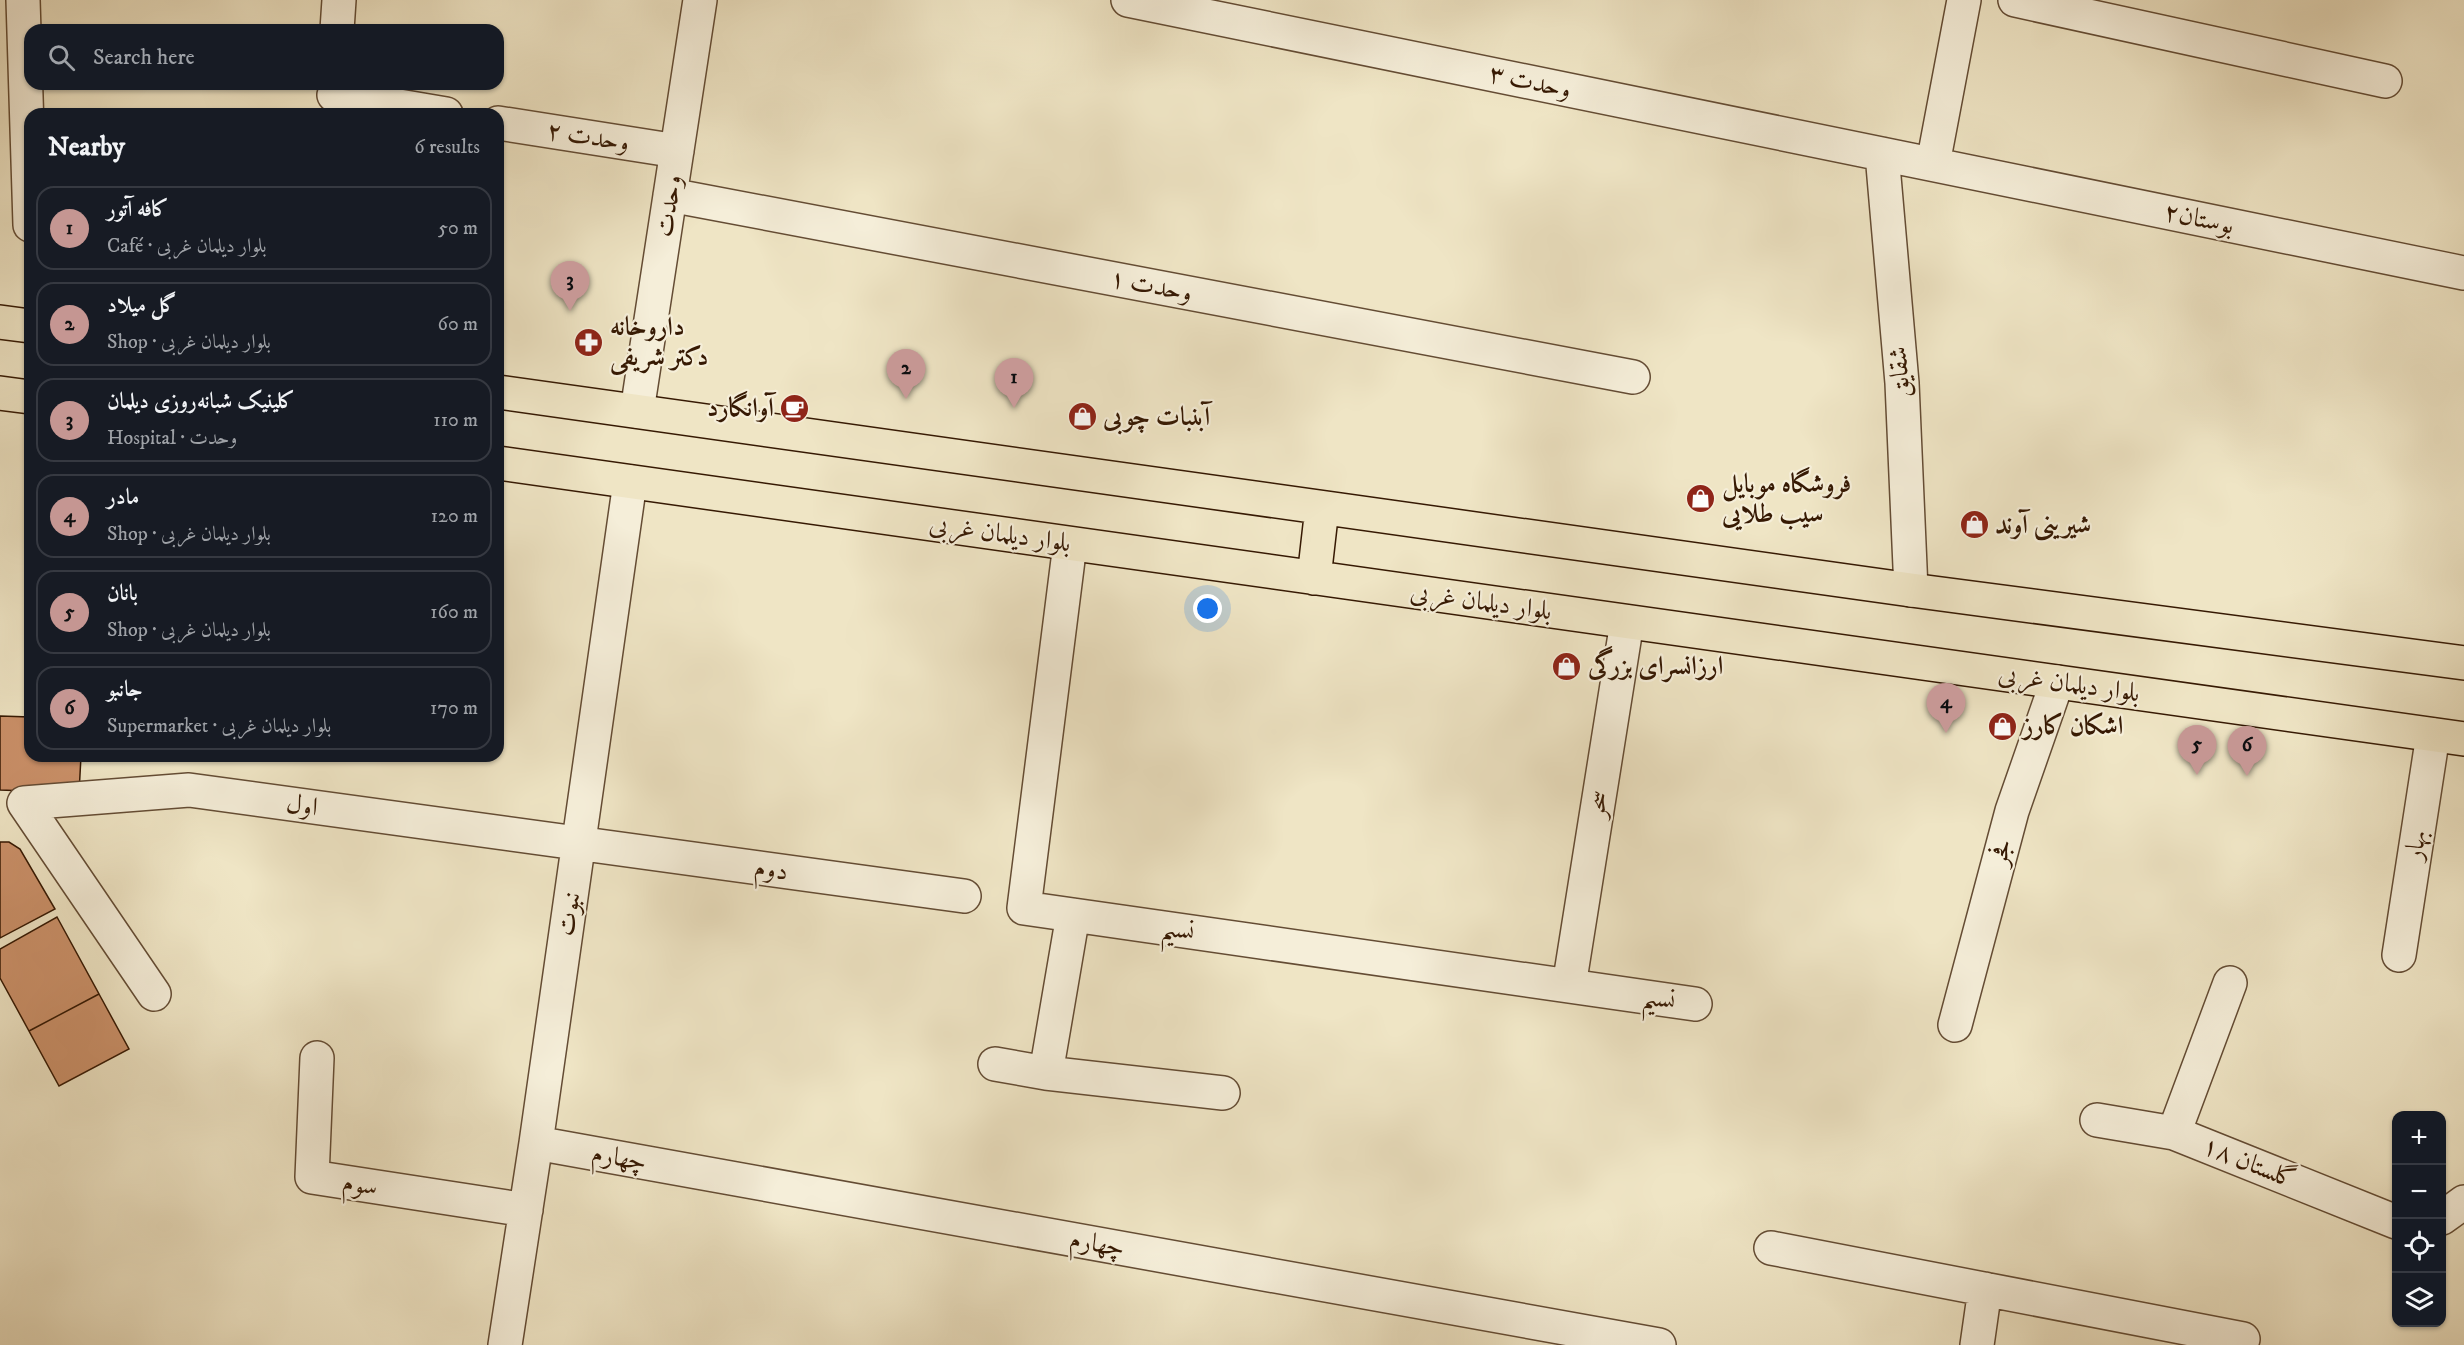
<!DOCTYPE html>
<html lang="en">
<head>
<meta charset="utf-8">
<style>
	body { margin:0; font-family:"IM FELL DW Pica",Amiri,serif; background:#20242c; color:#f1f3f6 }
	.controls { position:absolute; right:18px; bottom:18px; display:grid; overflow:hidden; border-radius:12px; box-shadow:0 2px 4px #0004 }
	.controls button { width:54px; height:54px; display:grid; place-items:center; padding:0; border:0; border-bottom:2px solid #363941; background:#171b24; color:#f1f3f6; font:30px sans-serif }
	.you { position:absolute; left:1208px; top:609px; width:21px; height:21px; margin:-15px; border:4px solid #fff; border-radius:50%; background:#1a73e8; box-shadow:0 0 0 9px #1a73e833 }
	.badge { display:grid; place-items:center; width:39px; height:39px; border-radius:50%; background:#c59692; color:#111; font-size:20px; font-weight:700 }
	.pin { position:absolute; translate:-50% -50px; filter:drop-shadow(0 2px 3px #0008) }
	.pin::after { content:''; position:absolute; top:32px; width:21px; height:18px; background:inherit; clip-path:polygon(0 0,100% 0,50% 100%) }
	.list { margin:0; padding:0; list-style:none }
	h2 { display:flex; justify-content:space-between; align-items:center; height:78px; margin:0; padding:0 24px; font-size:26px }
	h2 small { font-size:20px; font-weight:400; color:#9ea1a6 }
	.list li { display:grid; grid-template-columns:39px 1fr auto; gap:18px; align-items:center; box-sizing:border-box; height:84px; margin:0 12px 12px; padding:0 12px; border:2px solid #363941; border-radius:18px }
	.list b { display:block; font-size:22px; white-space:nowrap }
	.list p { margin:0; font-size:20px; white-space:nowrap; color:#9ea1a6 }
	.list em { font-size:20px; font-style:normal; color:#9ea1a6 }
	.icon { flex:none; width:33px; height:33px; fill:none; stroke:currentColor; stroke-width:2; stroke-linecap:round; stroke-linejoin:round }
	.map { position:relative; flex:none; width:2464px; height:1345px; overflow:hidden }
	.search { position:absolute; background:#171b24; box-shadow:0 2px 4px #0004; left:24px; top:24px; width:480px; height:66px; display:flex; align-items:center; gap:15px; box-sizing:border-box; padding:0 21px; border-radius:18px; color:#9ea1a6; font-size:22px }
	.panel { position:absolute; background:#171b24; box-shadow:0 2px 4px #0004; left:24px; top:108px; width:480px; height:654px; border-radius:18px }
	.map>svg:first-child { display:block }
</style>
</head>
<body>
<div class="map">
<svg width="2464" height="1345" viewBox="0 0 2464 1345">
	<rect width="100%" height="100%" fill="#efe5c5"/>
	<filter id="stains"><feTurbulence type="fractalNoise" baseFrequency=".00333" numOctaves="4"/><feColorMatrix values="0 0 0 0 .2 0 0 0 0 .09 0 0 0 0 .02 0 0 0 .5 -.17"/></filter>
	<radialGradient id="worn" r=".72"><stop offset=".6" stop-color="#630" stop-opacity="0"/><stop offset="1" stop-color="#630" stop-opacity=".3"/></radialGradient>
	<path fill="#cb916a" stroke="#361903" stroke-width="1.5" d="M0,716L30,717V756H81L79,793L0,790Z
		M0,842H9L20,849L55,909L0,938Z
		M57,917L99,994L29,1031L0,978V949Z
		M99,994L129,1049L59,1086L29,1031Z"/>
	<g fill="none" stroke-linecap="round" stroke-linejoin="round">
		<defs>
			<path id="street" d="M23,0L30,225
				M1128,0L2464,273
				M2015,0L2385,81
				M337,30L339,0
				M334,95L446,114
				M498,123L677,151
				M1882,154L1902,383L1911,590
				M1933,164L1964,0
				M670,195L1633,377
				M637,411L700,0
				M1070,544L1024,908L1695,1004
				M2399,955L2433,735
				M1569,986L1627,622
				M154,994L24,803L189,790L964,896
				M1955,1025L2012,811L2057,682
				M317,1058L312,1177L526,1210
				M995,1064L1046,1073L1223,1093
				M1046,1073L1073,915
				M2097,1120L2174,1133L2396,1222
				M2174,1133L2230,983
				M536,1143L1659,1345
				M2442,1218L2464,1202
				M1771,1248L2243,1339
				M505,1345L536,1143L630,482
				M1977,1345L1985,1289"/>
			<path id="primary" d="M0,322L30,326
				M498,392L1911,590L2464,663
				M0,393L30,397
				M498,463L2464,739
				M1314,578L1322,508"/>
		</defs>
		<use href="#street" stroke="#644c34" stroke-width="36"/>
		<use href="#primary" stroke="#361903" stroke-width="36"/>
		<use href="#street" stroke="#f5eed9" stroke-width="33"/>
		<use href="#primary" stroke="#efe5c5" stroke-width="33"/>
	</g>
	<defs>
		<symbol id="pharmacy-disc" viewBox="-11 -11 22 22"><circle r="9.5" fill="#8f2418" stroke="#f5eed9"/><path d="M-2-6h4v4h4v4h-4v4h-4v-4h-4v-4h4Z" fill="#fff"/></symbol>
		<symbol id="cafe-disc" viewBox="-11 -11 22 22"><circle r="9.5" fill="#8f2418" stroke="#f5eed9"/><path d="M-5.5-4.5H6V0H3Q3 3.5 0 3.5H-2.5Q-5.5 3.5-5.5 0ZM3-3.2v2h1.7v-2ZM-6 4.5H4V6H-6Z" fill="#fff"/></symbol>
		<symbol id="shop-disc" viewBox="-11 -11 22 22"><circle r="9.5" fill="#8f2418" stroke="#f5eed9"/><path d="M-5-2.5h2.3a2.7 3.5 0 0 1 5.4 0H5L5.5 6h-11ZM-1.5-2.5h3a1.5 2.3 0 0 0-3 0Z" fill="#fff"/></symbol>
	</defs>
	<g fill-rule="evenodd">
		<use href="#pharmacy-disc" x="572" y="326" width="33" height="33"/>
		<use href="#cafe-disc" x="778" y="392" width="33" height="33"/>
		<use href="#shop-disc" x="1066" y="400" width="33" height="33"/>
		<use href="#shop-disc" x="1684" y="482" width="33" height="33"/>
		<use href="#shop-disc" x="1958" y="508" width="33" height="33"/>
		<use href="#shop-disc" x="1550" y="650" width="33" height="33"/>
		<use href="#shop-disc" x="1986" y="710" width="33" height="33"/>
	</g>
	<g text-anchor="middle" dominant-baseline="central" stroke-width="4.5" stroke-linejoin="round" paint-order="stroke">
		<g font-size="26" fill="#361903" stroke="#f5eed9">
			<text transform="translate(1530 82) rotate(12)">وحدت ۳</text>
			<text transform="translate(588 137) rotate(9)">وحدت ۲</text>
			<text transform="translate(669 206) rotate(-81)">وحدت</text>
			<text transform="translate(2199 219) rotate(12)">بوستان۲</text>
			<text transform="translate(1151 286) rotate(11)">وحدت ۱</text>
			<text transform="translate(1900 372) rotate(-94)">شقایق</text>
			<text transform="translate(1000 534) rotate(8)">بلوار دیلمان غربی</text>
			<text transform="translate(1481 602) rotate(8)">بلوار دیلمان غربی</text>
			<text transform="translate(2069 684) rotate(8)">بلوار دیلمان غربی</text>
			<text transform="translate(1598 804) rotate(-81)">سحر</text>
			<text transform="translate(302 806) rotate(8)">اول</text>
			<text transform="translate(2416 845) rotate(-81)">بهار</text>
			<text transform="translate(2001 852) rotate(-75)">فجر</text>
			<text transform="translate(771 870) rotate(8)">دوم</text>
			<text transform="translate(569 914) rotate(-82)">نبوت</text>
			<text transform="translate(1178 930) rotate(8)">نسیم</text>
			<text transform="translate(1659 999) rotate(8)">نسیم</text>
			<text transform="translate(619 1158) rotate(10)">چهارم</text>
			<text transform="translate(2249 1163) rotate(22)">گلستان ۱۸</text>
			<text transform="translate(360 1185) rotate(9)">سوم</text>
			<text transform="translate(1097 1244) rotate(10)">چهارم</text>
		</g>
		<g font-size="26" font-weight="bold" fill="#361903" stroke="#f5eed9" text-anchor="start">
			<text x="610" y="327">داروخانه<tspan x="610" dy="30">دکتر شریفی</tspan></text>
			<text x="774" y="408" text-anchor="end">آوانگارد</text>
			<text x="1103" y="417">آبنبات چوبی</text>
			<text x="1722" y="484">فروشگاه موبایل<tspan x="1722" dy="30">سیب طلایی</tspan></text>
			<text x="1995" y="525">شیرینی آوند</text>
			<text x="1588" y="666">ارزانسرای بزرگی</text>
			<text x="2023" y="726">اشکان کارز</text>
		</g>
	</g>
	<rect width="100%" height="100%" filter="url(#stains)"/>
	<rect width="100%" height="100%" fill="url(#worn)"/>
</svg>
<div class="controls">
<button>+</button>
<button>−</button>
<button><svg class="icon" aria-label="locate" viewBox="0 0 24 24"><circle cx="12" cy="12" r="6"/><path d="M12 2v4M12 18v4M2 12h4M18 12h4"/></svg></button>
<button><svg class="icon" aria-label="layers" viewBox="0 0 24 24"><path d="M12 4l9 5-9 5-9-5zM3 14l9 5 9-5"/></svg></button>
</div>
<div class="you"></div>
<div class="pin badge" style="left:1014px;top:408px">1</div>
<div class="pin badge" style="left:906px;top:399px">2</div>
<div class="pin badge" style="left:570px;top:311px">3</div>
<div class="pin badge" style="left:1946px;top:733px">4</div>
<div class="pin badge" style="left:2197px;top:775px">5</div>
<div class="pin badge" style="left:2247px;top:776px">6</div>
<div class="search"><svg class="icon" aria-label="search" viewBox="0 0 24 24"><circle cx="10" cy="10" r="6"/><path d="M15 15l6 6"/></svg>Search here</div>
<section class="panel">
<h2>Nearby<small>6 results</small></h2>
<ul class="list">
<li><span class="badge">1</span><div><b>کافه آتور</b><p>Café · بلوار دیلمان غربی</p></div><em>50 m</em></li>
<li><span class="badge">2</span><div><b>گل میلاد</b><p>Shop · بلوار دیلمان غربی</p></div><em>60 m</em></li>
<li><span class="badge">3</span><div><b>کلینیک شبانه‌روزی دیلمان</b><p>Hospital · وحدت</p></div><em>110 m</em></li>
<li><span class="badge">4</span><div><b>مادر</b><p>Shop · بلوار دیلمان غربی</p></div><em>120 m</em></li>
<li><span class="badge">5</span><div><b>بانان</b><p>Shop · بلوار دیلمان غربی</p></div><em>160 m</em></li>
<li><span class="badge">6</span><div><b>جانبو</b><p>Supermarket · بلوار دیلمان غربی</p></div><em>170 m</em></li>
</ul>
</section>
</div>
</body>
</html>
